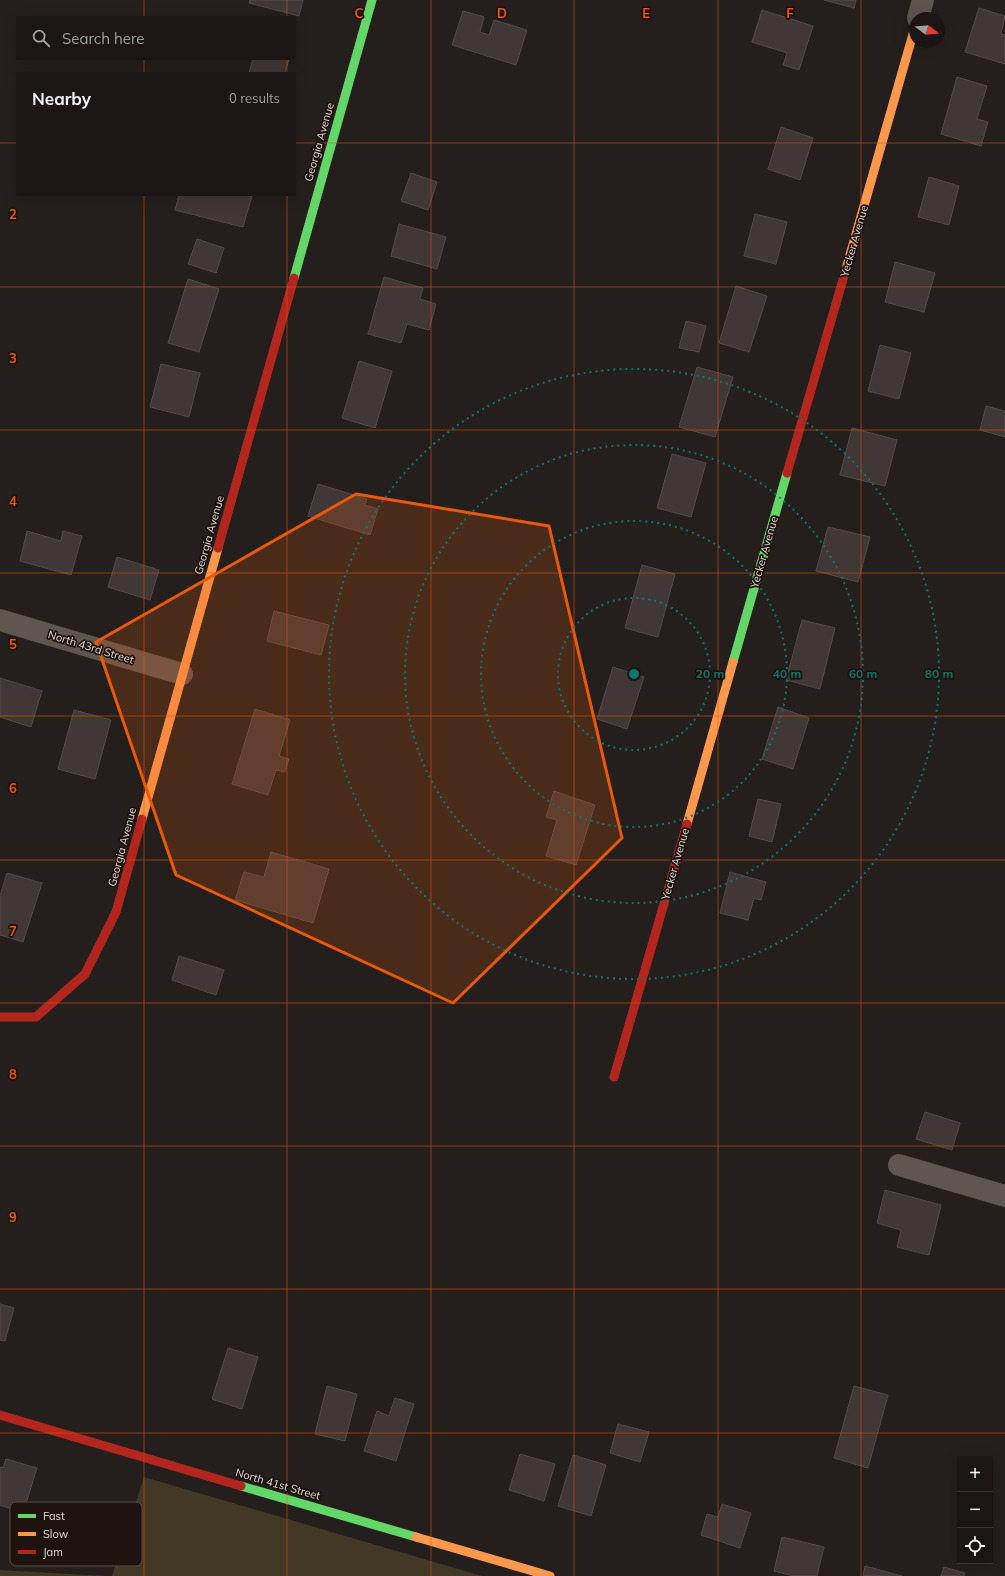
<!DOCTYPE html>
<html lang="en">
<head>
<meta charset="utf-8">
<style>
	body { margin:0; font-family:Mulish,sans-serif; background:#241f1e; color:#f1f3f6 }
	.controls { position:absolute; right:12px; bottom:12px; display:grid; overflow:hidden; border-radius:0px; box-shadow:0 4px 16px #0002 }
	.controls button { width:36px; height:36px; display:grid; place-items:center; padding:0; border:0; border-bottom:1px solid #393534; background:#1b1615; color:#f1f3f6; font:20px sans-serif }
	.compass { position:absolute; left:909px; top:12px; width:36px; height:36px; border-radius:50%; background:#1b1615; box-shadow:0 4px 16px #0002; rotate:106deg }
	.list { margin:0; padding:0; list-style:none }
	h2 { display:flex; justify-content:space-between; align-items:center; height:52px; margin:0; padding:0 16px; font-size:17px }
	h2 small { font-size:13px; font-weight:400; color:#a09fa0 }
	.icon { flex:none; width:22px; height:22px; fill:none; stroke:currentColor; stroke-width:2; stroke-linecap:round; stroke-linejoin:round }
	.map { position:relative; flex:none; width:1005px; height:1576px; overflow:hidden }
	.search { position:absolute; background:#1b1615; box-shadow:0 4px 16px #0002; left:16px; top:16px; width:280px; height:44px; display:flex; align-items:center; gap:10px; box-sizing:border-box; padding:0 14px; border-radius:0px; color:#a09fa0; font-size:15px }
	.panel { position:absolute; background:#1b1615; box-shadow:0 4px 16px #0002; left:16px; top:72px; width:280px; height:124px; border-radius:0px }
	.map>svg:first-child { display:block }
</style>
</head>
<body>
<div class="map">
<svg width="1005" height="1576" viewBox="0 0 1005 1576">
	<rect width="100%" height="100%" fill="#241e1c"/>
	<path fill="#433725" d="M144,1477L482,1576H112Z
		M0,1570L106,1576H0Z"/>
	<path fill="#403736" stroke="#524c4b" d="M250,0H303L299,16L249,3Z
		M824,0H856L854,8Z
		M979,8L1005,16L1001,34L1005,35V64L965,52Z
		M762,10L813,26L799,70L783,65L787,53L752,42Z
		M463,11L484,17L480,32L489,35L494,20L527,30L516,65L452,45Z
		M253,59H289L285,73H249Z
		M957,77L987,86L977,119L988,122L981,146L941,134Z
		M781,127L813,138L800,180L768,169Z
		M411,173L437,182L428,210L401,201Z
		M929,177L959,186L949,225L918,217Z
		M179,195H249L252,196L243,227L175,210Z
		M755,214L787,222L776,264L744,256Z
		M399,224L446,237L437,269L391,256Z
		M197,239L224,248L216,273L188,264Z
		M895,262L935,273L924,312L885,302Z
		M384,277L423,288L420,299L436,304L429,330L407,324L401,343L368,334Z
		M188,279L219,289L199,352L168,343Z
		M736,286L767,296L749,352L719,343Z
		M686,321L706,326L699,352L679,348Z
		M880,345L911,353L899,399L868,391Z
		M359,361L392,371L375,428L342,418Z
		M161,364L200,373L189,417L150,407Z
		M697,367L733,377L715,437L679,427Z
		M986,406L1005,411V437L980,430Z
		M852,428L897,440L885,486L840,475Z
		M672,454L706,463L691,517L657,508Z
		M318,484L367,499L365,505L378,509L370,535L308,516Z
		M828,527L870,537L858,582L816,571Z
		M27,531L61,541L63,531L82,536L71,575L20,561Z
		M117,557L159,570L150,600L108,587Z
		M642,565L675,574L658,637L625,628Z
		M274,611L329,625L321,655L267,641Z
		M802,620L835,628L820,689L786,680Z
		M613,667L644,677L627,729L597,719Z
		M0,678L42,691L31,727L0,717Z
		M778,707L809,718L793,769L762,759Z
		M255,709L290,720L279,756L289,759L285,772L276,770L268,795L232,784Z
		M74,710L111,720L95,779L58,769Z
		M554,791L595,805L576,865L546,856L557,820L546,817Z
		M758,799L781,804L772,842L749,836Z
		M271,852L329,869L313,923L235,900L244,872L264,877Z
		M730,872L766,882L761,900L754,898L748,920L720,913Z
		M7,873L42,883L23,942L0,935V896Z
		M179,956L224,970L216,995L172,980Z
		M925,1112L960,1123L952,1150L916,1139Z
		M885,1190L941,1205L929,1255L897,1247L901,1230L877,1223Z
		M0,1304L14,1308L5,1341L0,1340Z
		M228,1348L258,1357L242,1409L212,1399Z
		M327,1386L357,1394L345,1441L315,1434Z
		M854,1386L888,1395L868,1468L834,1458Z
		M395,1398L414,1404L396,1461L364,1451L377,1411L389,1416Z
		M618,1424L649,1432L640,1462L610,1453Z
		M520,1454L555,1464L544,1501L509,1490Z
		M573,1455L606,1465L591,1516L558,1506Z
		M6,1459L37,1468L23,1513L0,1505V1467L3,1468Z
		M722,1504L751,1513L740,1548L701,1535L707,1514L718,1517Z
		M782,1537L824,1547L817,1576H793L774,1571Z
		M865,1566L902,1576H863Z
		M944,1567L965,1573L964,1576H941Z"/>
	<g fill="none" stroke-linecap="round" stroke-linejoin="round">
		<path stroke="#5f5650" stroke-width="22" d="M918,18L923,0
			M0,620L182,674
			M899,1165L1005,1196"/>
		<path stroke="#63d668" stroke-width="9" d="M294,278L372,0
			M733,662L787,473
			M241,1486L416,1537"/>
		<path stroke="#ff974d" stroke-width="9" d="M846,269L915,27
			M142,819L218,548
			M687,824L733,662
			M416,1537L550,1576"/>
		<path stroke="#b3261e" stroke-width="9" d="M787,473L846,269
			M218,548L294,278
			M0,1017H36L85,974L116,912L142,819
			M614,1077L687,824
			M0,1415L241,1486"/>
	</g>
	<path fill="#e8590c" fill-opacity="0.2" stroke="#e8590c" stroke-width="3" stroke-linejoin="round" d="M356,494L549,526L622,838L453,1003L176,875L96,642Z"/>
	<path fill="none" stroke="#e8590c" stroke-width="1" stroke-opacity="0.55" d="M144,0V17M287,0V17M431,0V1576M574,0V1576M718,0V1576M861,0V1576M144,59V73M287,59V73M0,143H17M295,143H1005M144,195V1576M287,195V1576M0,287H1005M0,430H1005M0,573H1005M0,716H1005M0,860H1005M0,1003H1005M0,1146H1005M0,1289H1005M0,1433H1005"/>
	<g fill="none" stroke="#0f766e" stroke-width="2" stroke-dasharray="2 4">
		<circle cx="634" cy="674" r="76"/>
		<circle cx="634" cy="674" r="153"/>
		<circle cx="634" cy="674" r="229"/>
		<circle cx="634" cy="674" r="305"/>
	</g>
	<g text-anchor="middle" dominant-baseline="central" stroke-width="3.5" stroke-linejoin="round" paint-order="stroke">
		<g font-size="11" fill="#e2d9d6" stroke="#1e130f">
			<text transform="translate(319 142) rotate(-74)">Georgia Avenue</text>
			<text transform="translate(854 241) rotate(-74)">Yecker Avenue</text>
			<text transform="translate(209 535) rotate(-74)">Georgia Avenue</text>
			<text transform="translate(764 552) rotate(-74)">Yecker Avenue</text>
			<text transform="translate(91 647) rotate(17)">North 43rd Street</text>
			<text transform="translate(122 847) rotate(-75)">Georgia Avenue</text>
			<text transform="translate(675 864) rotate(-74)">Yecker Avenue</text>
			<text transform="translate(278 1484) rotate(16)">North 41st Street</text>
		</g>
	</g>
	<rect x="10" y="1502" width="132" height="64" rx="6" fill="#1e130f" stroke="#594e4b" stroke-width="1"/>
	<rect x="18" y="1514" width="18" height="4" fill="#63d668"/>
	<rect x="18" y="1532" width="18" height="4" fill="#ff974d"/>
	<rect x="18" y="1550" width="18" height="4" fill="#b3261e"/>
	<g font-size="11" fill="#e2d9d6">
		<text x="43" y="1520">Fast</text>
		<text x="43" y="1538">Slow</text>
		<text x="43" y="1556">Jam</text>
	</g>
	<g font-size="13" text-anchor="middle" font-weight="bold" fill="#e8590c" stroke="#1e130f" stroke-width="3.5" stroke-linejoin="round" paint-order="stroke">
		<text x="359" y="18">C</text>
		<text x="502" y="18">D</text>
		<text x="646" y="18">E</text>
		<text x="790" y="18">F</text>
		<text x="13" y="219">2</text>
		<text x="13" y="363">3</text>
		<text x="13" y="506">4</text>
		<text x="13" y="649">5</text>
		<text x="13" y="793">6</text>
		<text x="13" y="936">7</text>
		<text x="13" y="1079">8</text>
		<text x="13" y="1222">9</text>
	</g>
	<circle cx="634" cy="674" r="6" fill="#0f766e" stroke="#1e130f" stroke-width="2"/>
	<g font-size="12" text-anchor="middle" font-weight="bold" fill="#0f766e" stroke="#1e130f" stroke-width="3.5" stroke-linejoin="round" paint-order="stroke">
		<text x="710" y="678">20 m</text>
		<text x="787" y="678">40 m</text>
		<text x="863" y="678">60 m</text>
		<text x="939" y="678">80 m</text>
	</g>
</svg>
<div class="controls">
<button>+</button>
<button>−</button>
<button><svg class="icon" aria-label="locate" viewBox="0 0 24 24"><circle cx="12" cy="12" r="6"/><path d="M12 2v4M12 18v4M2 12h4M18 12h4"/></svg></button>
</div>
<svg class="compass" viewBox="-18 -18 36 36"><path d="M0-13l5 13h-10z" fill="#e53935"/><path d="M0 13l5-13h-10z" fill="#a09fa0"/></svg>
<div class="search"><svg class="icon" aria-label="search" viewBox="0 0 24 24"><circle cx="10" cy="10" r="6"/><path d="M15 15l6 6"/></svg>Search here</div>
<section class="panel">
<h2>Nearby<small>0 results</small></h2>
<ul class="list">
</ul>
</section>
</div>
</body>
</html>
